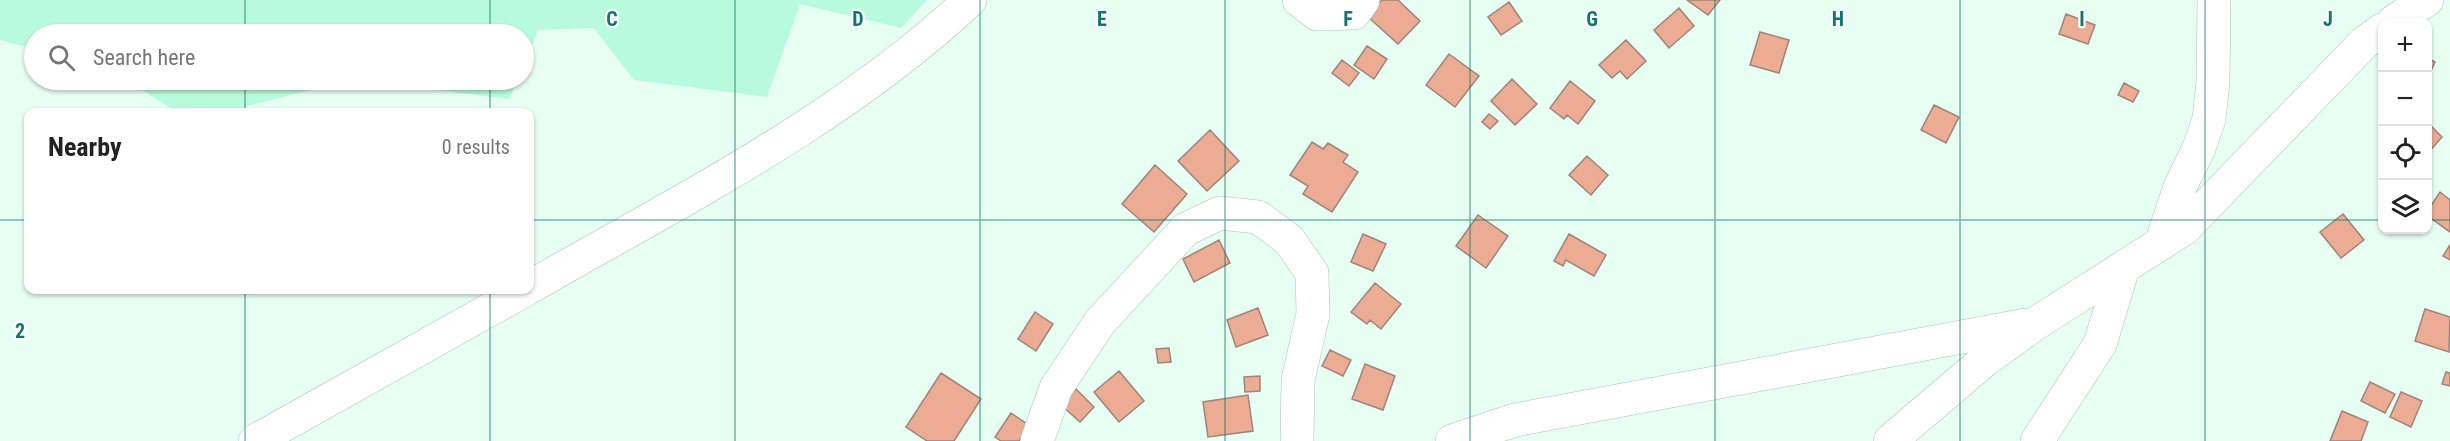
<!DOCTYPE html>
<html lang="en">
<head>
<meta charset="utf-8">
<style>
	body { margin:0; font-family:"Roboto Condensed",sans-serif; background:#f2f2f2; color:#222 }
	.controls { position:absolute; right:18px; top:18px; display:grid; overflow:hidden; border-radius:12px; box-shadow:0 2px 4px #0004 }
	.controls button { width:54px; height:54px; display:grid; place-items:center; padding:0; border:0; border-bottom:2px solid #e0e0e0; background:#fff; color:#222; font:30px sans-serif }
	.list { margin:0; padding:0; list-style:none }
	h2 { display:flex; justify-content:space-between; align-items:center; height:78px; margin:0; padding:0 24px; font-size:26px }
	h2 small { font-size:20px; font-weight:400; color:#767676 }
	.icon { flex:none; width:33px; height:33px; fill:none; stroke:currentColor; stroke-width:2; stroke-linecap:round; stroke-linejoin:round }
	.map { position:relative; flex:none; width:2450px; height:441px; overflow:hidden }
	.search { position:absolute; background:#fff; box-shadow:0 2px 4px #0004; left:24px; top:24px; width:510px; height:66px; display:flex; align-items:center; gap:15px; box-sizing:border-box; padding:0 21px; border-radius:33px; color:#767676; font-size:22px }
	.panel { position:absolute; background:#fff; box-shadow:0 2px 4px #0004; left:24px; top:108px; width:510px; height:186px; border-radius:12px }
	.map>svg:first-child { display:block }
</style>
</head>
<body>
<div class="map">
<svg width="2450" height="441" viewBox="0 0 2450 441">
	<rect width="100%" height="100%" fill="#e7fef3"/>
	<path fill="#b8fadd" d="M0,0H927L901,28L800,4L767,97L634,80L594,28L538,30L524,65V34H34V49L0,40Z
		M126,80H350L247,106L235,112H177Z
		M357,80H517L509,99Z"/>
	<path fill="#ebac93" stroke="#9e847a" stroke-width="1.5" d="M1382,0H1398L1420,21L1398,44L1367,16Z
		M1687,0H1720L1708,15Z
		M1509,2L1522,21L1501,35L1488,17Z
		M1679,8L1694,26L1669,48L1654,30Z
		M2066,14L2095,25L2088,44L2059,34Z
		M1760,32L1789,40L1779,73L1750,65Z
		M1626,40L1646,61L1627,79L1620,71L1612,78L1599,65Z
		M1367,46L1387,59L1374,79L1354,65Z
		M1449,54L1479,76L1455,107L1426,85Z
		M2428,58L2435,62L2428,77Z
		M1342,60L1359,73L1349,86L1332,73Z
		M1512,79L1537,104L1515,125L1491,101Z
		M1570,81L1595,101L1578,124L1567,115L1564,119L1550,108Z
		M2124,83L2139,91L2133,102L2118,95Z
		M1934,105L1959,117L1946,143L1921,130Z
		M1489,114L1498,121L1490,129L1482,122Z
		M2428,123L2442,137L2428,153Z
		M1210,130L1239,161L1207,191L1178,161Z
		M1312,142L1323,149L1328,143L1348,155L1343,162L1358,172L1332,212L1303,194L1308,186L1290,175Z
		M1587,156L1608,175L1591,195L1569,175Z
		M1155,165L1187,194L1154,232L1122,204Z
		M2440,192L2450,200V232L2428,216V210Z
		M2343,214L2364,240L2341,258L2320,232Z
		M1478,215L1508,236L1486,268L1456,246Z
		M1363,234L1386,244L1373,271L1351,262Z
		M1569,234L1606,255L1594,276L1566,260L1563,266L1554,261Z
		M1219,240L1230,263L1194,282L1183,259Z
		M2450,245V260L2443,256Z
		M1375,283L1401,304L1381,329L1370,320L1367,324L1351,312Z
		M1258,308L1268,335L1236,347L1227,320Z
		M2425,309L2450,317L2449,352L2415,341Z
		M1035,312L1053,324L1036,351L1018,339Z
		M1169,348L1171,362L1158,363L1156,349Z
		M1330,350L1351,360L1343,376L1322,366Z
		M1365,364L1395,376L1383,410L1352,399Z
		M1119,371L1144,401L1119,422L1094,392Z
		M2446,372L2450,373V386L2442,384Z
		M941,373L981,399L954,441H927L906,427Z
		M1260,376V391L1245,392L1244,377Z
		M2370,382L2395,394L2385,413L2361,401Z
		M1076,389L1094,407L1080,422L1061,405Z
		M2401,392L2422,401L2411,427L2390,417Z
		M1248,395L1253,431L1208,437L1203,402Z
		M2342,411L2368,422L2361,441H2330Z
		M1011,413L1030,426L1019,441H1001L995,437Z"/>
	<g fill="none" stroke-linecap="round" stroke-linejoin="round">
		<defs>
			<path id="street" d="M1299,0L1317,14L1354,13L1363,0
				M2393,22L2427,0
				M2161,244L2180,187L2199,148L2209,119L2213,82L2214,0
				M530,287C681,200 842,120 970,0
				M255,441L525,290
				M1037,441L1056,388L1100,322L1186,229L1220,213L1258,217L1289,240L1312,273L1313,314L1298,380L1297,441
				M1452,441L1515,420L2026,325
				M1890,441L1985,360L2035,324L2185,228L2365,42L2382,30
				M2037,441L2100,344L2123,268"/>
		</defs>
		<use href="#street" stroke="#a9c5b8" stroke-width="34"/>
		<use href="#street" stroke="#fff" stroke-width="33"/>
	</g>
	<path fill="none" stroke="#0f766e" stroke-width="1.5" stroke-opacity="0.55" d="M245,0V34M490,0V34M735,0V441M980,0V441M1225,0V441M1470,0V441M1715,0V441M1960,0V441M2205,0V441M245,80V112M490,80V112M0,220H28M530,220H2382M2428,220H2450M245,290V441M490,290V441"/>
	<g font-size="20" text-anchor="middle" font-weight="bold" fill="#0f766e" stroke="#fff" stroke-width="4.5" stroke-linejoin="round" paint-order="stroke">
		<text x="612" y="26">C</text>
		<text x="858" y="26">D</text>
		<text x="1102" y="26">E</text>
		<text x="1348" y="26">F</text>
		<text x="1592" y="26">G</text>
		<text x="1838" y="26">H</text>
		<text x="2082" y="26">I</text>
		<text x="2328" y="26">J</text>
		<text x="20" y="338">2</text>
	</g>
</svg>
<div class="controls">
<button>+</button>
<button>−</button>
<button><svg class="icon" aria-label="locate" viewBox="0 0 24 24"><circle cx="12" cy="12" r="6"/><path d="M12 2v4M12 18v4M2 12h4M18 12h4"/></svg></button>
<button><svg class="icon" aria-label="layers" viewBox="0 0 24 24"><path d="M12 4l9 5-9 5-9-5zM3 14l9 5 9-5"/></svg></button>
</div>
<div class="search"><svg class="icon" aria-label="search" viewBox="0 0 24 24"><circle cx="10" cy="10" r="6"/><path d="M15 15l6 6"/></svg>Search here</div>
<section class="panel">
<h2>Nearby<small>0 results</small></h2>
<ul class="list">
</ul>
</section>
</div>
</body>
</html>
